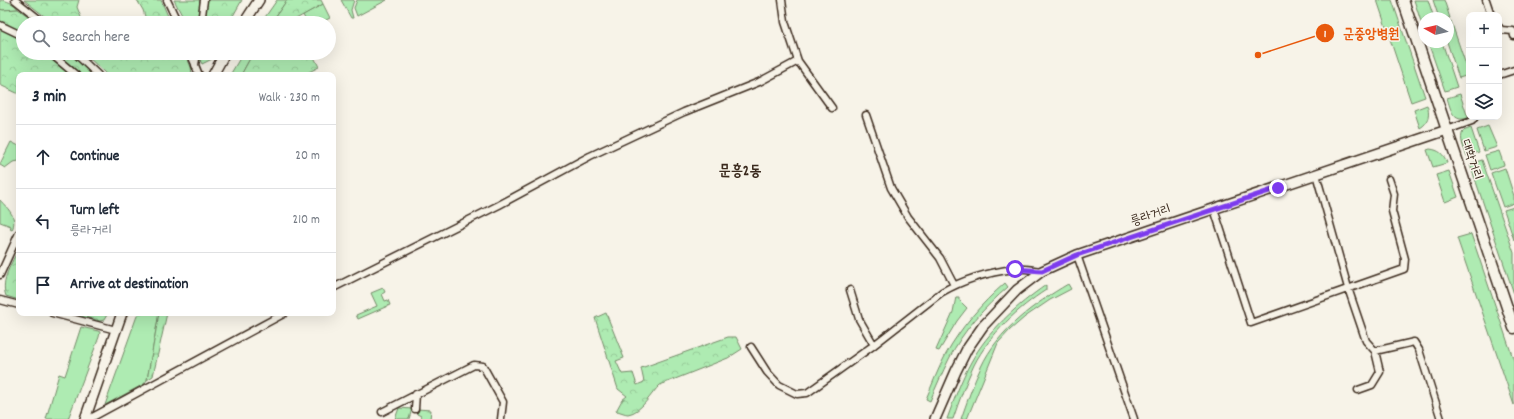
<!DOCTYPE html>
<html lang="en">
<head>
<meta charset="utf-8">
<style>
	body { margin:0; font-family:Dekko,"Poor Story",sans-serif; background:#f2f2f3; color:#1f2937 }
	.controls { position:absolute; right:12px; top:12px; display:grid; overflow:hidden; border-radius:8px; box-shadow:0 4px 16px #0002 }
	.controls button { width:36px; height:36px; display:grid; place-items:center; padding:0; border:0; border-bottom:1px solid #e0e1e3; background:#fff; color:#1f2937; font:20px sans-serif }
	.compass { position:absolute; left:1418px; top:12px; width:36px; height:36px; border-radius:50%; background:#fff; box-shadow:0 4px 16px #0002; rotate:278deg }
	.stop { position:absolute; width:12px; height:12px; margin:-9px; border:3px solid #7c3aed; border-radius:50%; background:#fff }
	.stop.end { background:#7c3aed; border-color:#fff; box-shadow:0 1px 4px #0008 }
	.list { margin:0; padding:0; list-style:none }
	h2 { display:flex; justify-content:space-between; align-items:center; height:52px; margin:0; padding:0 16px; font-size:17px }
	h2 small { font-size:13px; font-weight:400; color:#747a83 }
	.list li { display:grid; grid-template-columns:26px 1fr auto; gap:12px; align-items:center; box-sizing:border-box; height:64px; padding:0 16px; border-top:1px solid #e0e1e3 }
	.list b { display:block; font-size:15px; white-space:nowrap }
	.list p { margin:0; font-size:13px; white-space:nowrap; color:#747a83 }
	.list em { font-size:13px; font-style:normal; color:#747a83 }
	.icon { flex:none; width:22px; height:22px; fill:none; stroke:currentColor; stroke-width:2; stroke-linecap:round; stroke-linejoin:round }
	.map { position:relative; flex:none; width:1514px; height:419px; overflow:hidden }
	.search { position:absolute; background:#fff; box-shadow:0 4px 16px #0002; left:16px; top:16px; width:320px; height:44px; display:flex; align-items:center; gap:10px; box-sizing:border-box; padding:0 14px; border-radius:22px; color:#747a83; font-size:15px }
	.panel { position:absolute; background:#fff; box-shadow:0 4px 16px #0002; left:16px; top:72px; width:320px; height:244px; border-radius:8px }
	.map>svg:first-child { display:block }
</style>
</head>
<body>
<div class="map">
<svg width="1514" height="419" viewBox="0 0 1514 419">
	<defs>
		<pattern id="forest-crowns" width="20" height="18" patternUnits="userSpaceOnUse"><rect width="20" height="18" fill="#aeebb2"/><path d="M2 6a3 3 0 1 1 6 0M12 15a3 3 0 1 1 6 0" fill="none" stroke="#97ca99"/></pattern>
	</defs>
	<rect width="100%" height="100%" fill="#f7f3e8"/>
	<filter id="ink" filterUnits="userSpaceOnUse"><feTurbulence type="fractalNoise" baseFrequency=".025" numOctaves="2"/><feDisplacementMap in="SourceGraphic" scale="8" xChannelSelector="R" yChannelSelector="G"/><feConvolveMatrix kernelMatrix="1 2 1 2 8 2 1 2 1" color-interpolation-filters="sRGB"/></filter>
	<g filter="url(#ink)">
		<path fill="#aeebb2" stroke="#748a68" d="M0,0C6,0 15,4 18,9L3,10L0,9Z
			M174,0H200L198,23H186Z
			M277,0H287L271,23H261Z
			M341,0H354L351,10L353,18H351Z
			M357,0H387L357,16L354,8Z
			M1377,0H1392L1425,97L1411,102Z
			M1414,0H1428L1434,18H1424V31Z
			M1433,0H1444L1450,18H1439Z
			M323,4L330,18L320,23H307L303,15Z
			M1451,21L1469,74V75L1459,78L1447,42L1448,22Z
			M1428,42H1442L1457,87L1445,91Z
			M243,53H253L241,75H230Z
			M1460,94L1468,118C1453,123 1451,110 1447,98Z
			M1427,105C1430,114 1429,123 1420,128L1414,110Z
			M1488,126L1497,147L1484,151L1477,130Z
			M1471,128L1479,152L1467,156C1464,148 1459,140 1463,131Z
			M11,142L19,146V161L13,162L5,168L0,165V164Z
			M1430,149C1439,150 1444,154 1447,163L1433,167L1427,150Z
			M1499,151L1504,165L1490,170L1485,155Z
			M1482,160L1514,253V294L1470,164Z
			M1505,168L1514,196V203L1503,207L1491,173Z
			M1449,171L1458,197L1445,202L1436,175Z
			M0,200C8,209 18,217 12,230L10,229L11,226L0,222Z
			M1514,207V240L1504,210Z
			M1471,234L1514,361V405L1457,238Z
			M1005,283L1008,287C985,307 963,330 949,359C942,373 936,387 930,401L926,399C932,385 938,369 946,354C961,327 981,304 1005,283Z
			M1068,284L1071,289L1050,300L1025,317L1010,330L998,343L967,419H961C967,402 973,384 981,367C998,330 1034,304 1068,284Z
			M1046,285V290C1018,308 990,334 974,365C966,382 959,401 953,419H947C954,400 961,380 971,362C988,331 1017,305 1046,285Z
			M383,288L385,292L382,294L385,301L388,300L390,305L358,319L356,315L377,306L371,293Z
			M956,297H959V300L967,308L957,321L939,351L936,350L953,312Z
			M138,313H159L147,380L144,384L105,405Z
			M81,327L98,331L100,332L99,337L68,419H46L59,374L65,376Z
			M399,408L412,409L409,419H395Z
			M417,409L431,410L430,419H422L421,416L417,414Z"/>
		<path fill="url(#forest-crowns)" stroke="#748a68" d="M24,0H79L77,7L82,20L94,23H53Z
			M137,0H161L171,23H147L143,10Z
			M207,0H242L229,23H204Z
			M287,0H321L323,4L296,19L297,23H271Z
			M0,9L3,10L18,9L38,23H23V34L0,23Z
			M0,28L23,40V53H45L71,75H19V94L0,85Z
			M54,53H70L94,75H81Z
			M84,53H185L191,67L192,75H107Z
			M199,53H215L212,59L202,64L199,58Z
			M253,53H312L319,67L303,75H241Z
			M19,248V300L6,296C0,280 12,263 19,248Z
			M69,313H108L104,320L100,321Z
			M159,313H167L153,376L147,380Z
			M606,313L624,358L616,361L622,374L633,373L637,385L644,382L641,368L728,337H736L742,349L728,358L660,385C651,393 642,412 628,414C625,414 619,411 616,411L622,400L627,396L618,389L595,318Z"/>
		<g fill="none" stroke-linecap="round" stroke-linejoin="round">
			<defs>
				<path id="street" d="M15,0L44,23
					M167,0L178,23
					M782,0L785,22L798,61
					M1486,0L1491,15
					M201,23L204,0
					M0,25L23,36
					M1499,27L1501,30L1513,31L1514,36
					M50,53L76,75
					M75,53L98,75
					M190,53L195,64
					M197,53L195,65L199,75
					M1499,75L1514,70
					M866,115L891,188L908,217L940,258L954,285
					M1447,130L1472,121L1475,117
					M1316,174L1348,288L1366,341L1375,351L1414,342L1419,350L1441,419
					M1214,209L1251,323L1404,269L1405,259L1392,211L1394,194L1389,179
					M1077,255L1134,419
					M0,275L19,233
					M333,288L499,205L590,156L684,112L759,82L798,61L832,108
					M850,290L859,319L874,345
					M0,300L19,305
					M52,313L116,330
					M751,347L767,372L779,385L797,394L807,393L874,345L942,292C963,280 990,272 1014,269C1023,268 1033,270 1042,271
					M1358,390L1372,385L1380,372L1375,351
					M415,409L416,394
					M382,412L474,365L483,366L503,402L501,419
					M89,419L285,313"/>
				<path id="secondary" d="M244,23L259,0
					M213,75L225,53
					M85,419L122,313
					M935,419L956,371L967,349L983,326L1017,290L1042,271L1077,255L1447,130"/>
				<path id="primary" d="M1403,0L1514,328"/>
			</defs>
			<use href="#street" stroke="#3b2a1e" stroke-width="9"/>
			<use href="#secondary" stroke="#3b2a1e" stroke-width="12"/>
			<use href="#primary" stroke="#3b2a1e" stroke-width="13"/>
			<use href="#street" stroke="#f7f3e8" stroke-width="6"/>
			<use href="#secondary" stroke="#f7f3e8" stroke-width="9"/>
			<use href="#primary" stroke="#f7f3e8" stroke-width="10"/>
		</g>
	</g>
	<g fill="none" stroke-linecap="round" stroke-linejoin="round" filter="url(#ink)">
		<path stroke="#7c3aed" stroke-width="5" d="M1015,269L1042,271L1077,255L1278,188"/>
	</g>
	<g text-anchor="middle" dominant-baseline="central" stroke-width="3" stroke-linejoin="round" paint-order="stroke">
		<g font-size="13" fill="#3b2a1e" stroke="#f7f3e8">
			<text transform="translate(1471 160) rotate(71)">대학거리</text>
			<text transform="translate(1151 216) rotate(-19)">릉라거리</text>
		</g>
		<g font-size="15" font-weight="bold" fill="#3b2a1e" stroke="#f7f3e8">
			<text x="740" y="172">문흥2동</text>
		</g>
	</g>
	<path fill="none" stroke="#e8590c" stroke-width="1.5" d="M1258 55L1325 33"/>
	<g fill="#e8590c" stroke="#f7f3e8" stroke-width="1.5">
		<circle cx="1258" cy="55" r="4"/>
		<circle cx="1325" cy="33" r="10"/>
	</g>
	<g font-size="12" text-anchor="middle" font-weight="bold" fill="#fff">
		<text x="1325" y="37">1</text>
	</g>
	<g font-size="14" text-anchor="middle" font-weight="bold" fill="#e8590c" stroke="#f7f3e8" stroke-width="3" stroke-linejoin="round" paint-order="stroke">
		<text x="1371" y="38">군중앙병원</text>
	</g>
</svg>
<div class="controls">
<button>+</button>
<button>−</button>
<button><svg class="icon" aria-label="layers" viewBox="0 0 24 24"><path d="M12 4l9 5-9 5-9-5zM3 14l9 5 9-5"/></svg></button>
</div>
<svg class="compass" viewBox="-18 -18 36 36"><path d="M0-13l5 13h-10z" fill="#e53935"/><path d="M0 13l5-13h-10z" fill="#747a83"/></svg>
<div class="stop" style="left:1015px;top:269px"></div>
<div class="stop end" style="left:1278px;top:188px"></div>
<div class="search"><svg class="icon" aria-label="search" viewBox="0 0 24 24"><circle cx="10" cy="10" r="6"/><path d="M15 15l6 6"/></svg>Search here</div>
<section class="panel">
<h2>3 min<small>Walk · 230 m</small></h2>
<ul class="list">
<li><svg class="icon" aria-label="ahead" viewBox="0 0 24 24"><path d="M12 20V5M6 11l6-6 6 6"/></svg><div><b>Continue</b></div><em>20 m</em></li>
<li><svg class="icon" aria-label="left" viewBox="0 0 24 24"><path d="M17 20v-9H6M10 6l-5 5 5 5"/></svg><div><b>Turn left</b><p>릉라거리</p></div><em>210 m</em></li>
<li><svg class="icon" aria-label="arrive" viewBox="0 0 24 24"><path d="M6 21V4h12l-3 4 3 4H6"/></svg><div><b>Arrive at destination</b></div></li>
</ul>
</section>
</div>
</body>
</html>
